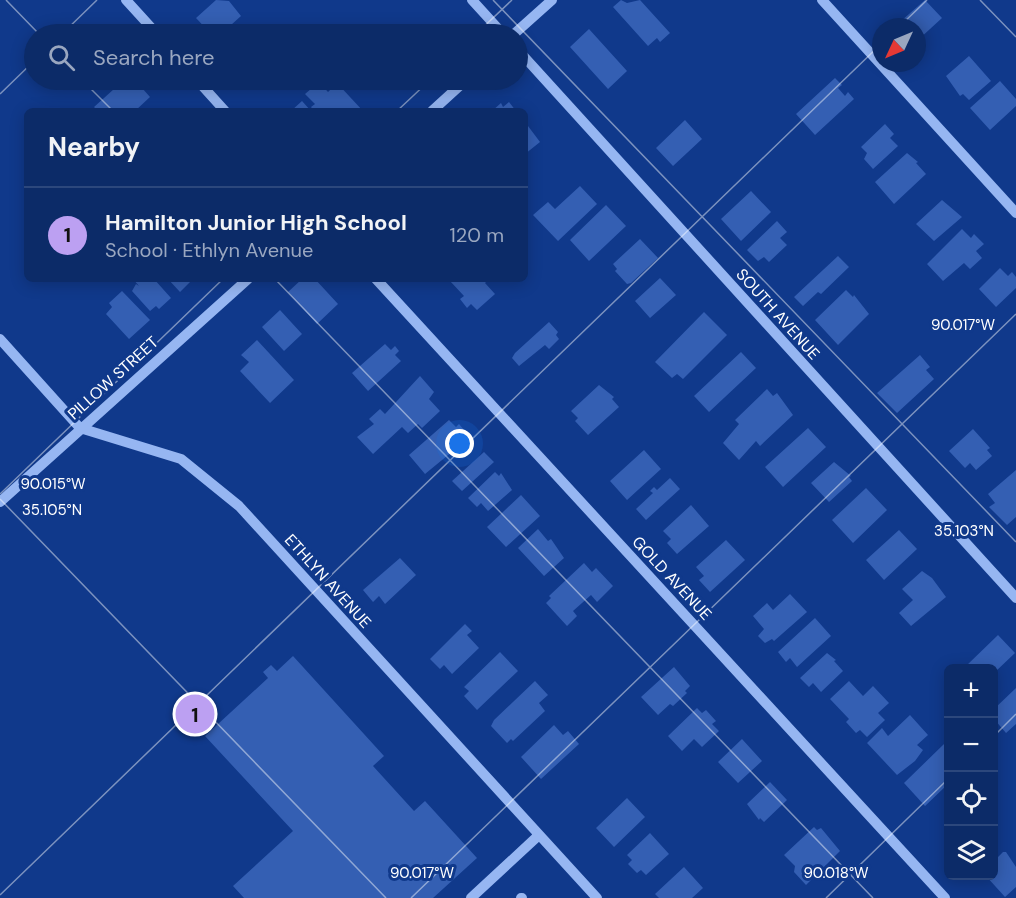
<!DOCTYPE html>
<html lang="en">
<head>
<meta charset="utf-8">
<style>
	body { margin:0; font-family:"DM Sans",sans-serif; background:#15336e; color:#f1f3f6 }
	.controls { position:absolute; right:18px; bottom:18px; display:grid; overflow:hidden; border-radius:9px; box-shadow:0 3px 15px #0003 }
	.controls button { width:54px; height:54px; display:grid; place-items:center; padding:0; border:0; border-bottom:2px solid #2c477c; background:#0c2b68; color:#f1f3f6; font:30px sans-serif }
	.compass { position:absolute; left:872px; top:18px; width:54px; height:54px; border-radius:50%; background:#0c2b68; box-shadow:0 3px 15px #0003; rotate:226deg }
	.you { position:absolute; left:460px; top:444px; width:21px; height:21px; margin:-15px; border:4px solid #fff; border-radius:50%; background:#1a73e8; box-shadow:0 0 0 9px #1a73e833 }
	.badge { display:grid; place-items:center; width:39px; height:39px; border-radius:50%; background:#bca0f2; color:#111; font-size:20px; font-weight:700 }
	.pin { position:absolute; translate:-50% -50%; border:3px solid #fff; box-shadow:0 2px 6px #0006 }
	.list { margin:0; padding:0; list-style:none }
	h2 { display:flex; justify-content:space-between; align-items:center; height:78px; margin:0; padding:0 24px; font-size:26px }
	h2 small { font-size:20px; font-weight:400; color:#9aa7c0 }
	.list li { display:grid; grid-template-columns:39px 1fr auto; gap:18px; align-items:center; box-sizing:border-box; height:96px; padding:0 24px; border-top:2px solid #2c477c }
	.list b { display:block; font-size:22px; white-space:nowrap }
	.list p { margin:0; font-size:20px; white-space:nowrap; color:#9aa7c0 }
	.list em { font-size:20px; font-style:normal; color:#9aa7c0 }
	.icon { flex:none; width:33px; height:33px; fill:none; stroke:currentColor; stroke-width:2; stroke-linecap:round; stroke-linejoin:round }
	.map { position:relative; flex:none; width:1016px; height:898px; overflow:hidden }
	.search { position:absolute; background:#0c2b68; box-shadow:0 3px 15px #0003; left:24px; top:24px; width:504px; height:66px; display:flex; align-items:center; gap:15px; box-sizing:border-box; padding:0 21px; border-radius:33px; color:#9aa7c0; font-size:22px }
	.panel { position:absolute; background:#0c2b68; box-shadow:0 3px 15px #0003; left:24px; top:108px; width:504px; height:174px; border-radius:9px }
	.map>svg:first-child { display:block }
</style>
</head>
<body>
<div class="map">
<svg width="1016" height="898" viewBox="0 0 1016 898">
	<rect width="100%" height="100%" fill="#10398b"/>
	<path fill="#345fb3" d="M216,0L229,1L241,16L221,34H211L196,18Z
		M621,0L627,3L640,0L670,33L660,42L657,38L648,46L613,7Z
		M925,0L942,18L918,40L917,27H906L901,21Z
		M589,29L627,71L608,89L570,47Z
		M969,56L991,81L969,100L963,94L960,96L946,76Z
		M835,78L842,85L838,88L845,96L848,92L854,99L815,135L796,114Z
		M124,80H135L150,97L135,111H98L94,107Z
		M1000,81L1016,99V106L990,130L970,108Z
		M319,82L328,92L337,83L363,111H314L311,107L315,104L305,94Z
		M302,101L311,111H291Z
		M509,102L516,111H492L501,103L503,107Z
		M685,120L702,139L673,166L656,148Z
		M525,122L540,142L525,154Z
		M885,124L894,134L890,138L898,146L873,169L864,159L867,153L861,147Z
		M907,153L918,162L916,163L926,174L894,204L875,182Z
		M580,186L597,204L558,241L533,215L548,202L555,209Z
		M751,191L771,212L741,241L721,219Z
		M942,200L962,217L934,241L916,224Z
		M606,205L626,226L589,261L570,240Z
		M777,221L787,232L780,238L787,245L769,262L764,257L758,261L747,250Z
		M962,229L971,238L974,234L984,244L976,251L982,258L970,269L964,263L943,281L927,264Z
		M640,239L658,258L631,283L627,284L615,271L617,269L613,264Z
		M838,256L849,267L821,294L818,292L803,306L794,297Z
		M1000,268L1008,276L1012,272L1016,277V288L996,307L979,289Z
		M660,278L676,295L650,318L635,301Z
		M133,279H154L171,298L159,309L156,306L150,311L132,291L136,284L139,286Z
		M168,279H190L191,281L180,292Z
		M302,279H315L338,304L317,324L288,292Z
		M452,279H489L485,283L495,294L477,310L471,304L467,308L460,299L464,296L450,281Z
		M846,290L853,297L854,295L869,314L838,345L815,320Z
		M122,291L150,320L129,339L106,314L112,307L109,303Z
		M280,310L302,334L284,351L262,327Z
		M704,312L727,335L683,379L677,374L672,378L655,362Z
		M549,322L558,332L556,335L559,339L549,349L545,345L519,366L512,358L515,353Z
		M257,340L294,380L270,403L240,371L249,362L241,355Z
		M385,344L391,350L395,346L399,351L395,355L401,361L368,391L352,373Z
		M741,352L756,368L709,412L694,396Z
		M920,355L930,367L926,370L934,379L897,413L877,393Z
		M420,376L434,392L429,399L440,411L422,428L418,424L408,433L402,427L373,454L357,437L374,424L369,419L380,409L385,414Z
		M599,385L614,397L612,399L619,407L588,435L575,421L578,418L571,411Z
		M767,389L773,396L777,393L793,415L760,446L756,441L739,460L723,443L739,424L735,420Z
		M449,420L456,427L459,424L470,437L425,474L409,455Z
		M808,428L826,447L783,487L765,467Z
		M973,429L990,448L987,450L992,456L976,470L970,463L965,468L949,451Z
		M644,450L661,469L627,500L610,481Z
		M484,452L494,462L462,491L452,481Z
		M834,462L851,476L849,477L852,481L829,502L811,483Z
		M1016,470V517L1007,525L989,507L995,503L988,494Z
		M495,472L499,476L501,473L512,490L488,511L481,503L477,507L468,498Z
		M670,478L680,489L646,520L636,509L653,493L650,491L654,487L657,490Z
		M866,488L887,510L853,543L832,520Z
		M521,495L540,516L506,547L487,527Z
		M691,505L709,526L677,554L667,543L671,539L663,531Z
		M538,529L548,541L551,539L564,558L544,576L518,548Z
		M899,530L917,549L884,580L866,560Z
		M726,540L745,560L710,592L699,580L704,576L696,567Z
		M400,558L416,575L385,604L379,596L373,602L363,590Z
		M584,563L592,572L596,568L613,586L597,602L591,595L573,611L577,616L567,626L546,603L551,598L549,596Z
		M922,571L932,578L946,597L911,626L899,613L913,600L902,589Z
		M790,594L807,612L774,641L772,639L765,643L758,636L764,629L753,616L767,603L773,610Z
		M815,618L831,636L797,667L790,658L786,662L778,652Z
		M465,624L472,631L467,635L479,648L452,674L444,665L440,669L430,659Z
		M998,635L1015,653L994,673V668H966L965,667Z
		M500,652L518,671L477,710L464,696L469,691L464,687Z
		M827,653L836,660L834,661L843,671L821,692L813,683L809,687L800,678Z
		M293,656L384,756L373,766L414,811L425,801L477,858L433,898H244L233,886L293,831L205,736L268,678L263,672L271,665L277,671Z
		M674,667L690,686L685,691L687,693L673,706L670,704L658,715L641,697Z
		M535,681L548,695L539,703L545,711L513,741L511,739L507,743L491,726L494,720Z
		M849,681L863,696L873,686L889,703L878,713L885,720L867,737L860,730L856,733L846,722L849,719L830,699Z
		M1016,688V724L1006,733L994,719V709Z
		M697,708L702,713L706,710L716,721L712,724L719,731L702,747L694,739L682,751L668,736Z
		M910,715L928,735L917,745L923,750L915,761L897,775L867,743L882,728L888,736Z
		M554,725L563,735L568,731L579,744L541,779L521,757Z
		M742,739L762,761L738,783L718,762Z
		M944,744L948,749V784L925,806L904,783Z
		M770,782L787,800L764,822L760,818L759,820L747,804Z
		M627,798L645,817L614,847L596,828Z
		M814,827L817,830L821,828L840,851L806,885L794,872L795,866L784,855Z
		M650,833L669,854L646,875L641,870L637,873L628,864L632,860L627,855Z
		M1003,852H1006L1016,867V887L1005,897L986,876H994V861Z
		M684,867L703,888L692,898H659L655,894Z"/>
	<g fill="none" stroke-linecap="round" stroke-linejoin="round">
		<path stroke="#96b6f2" stroke-width="10" d="M126,0L157,34
			M472,0L503,34
			M822,0L1016,213
			M514,34L552,0
			M518,50L1016,598
			M197,80L225,111
			M432,111L466,80
			M376,279L945,898
			M0,339L80,428L181,459L239,506L597,898
			M0,502L248,279
			M471,898L539,835
			M521,898H522"/>
	</g>
	<path fill="none" stroke="#fff" stroke-width="1.5" stroke-opacity="0.45" d="M6,0L39,34M493,0L1016,542M980,0L1016,37M899,27L927,0M62,34L97,0M476,34L512,0M82,80L113,111M0,94L34,61M397,111L430,80M275,279L873,898M0,494L223,279M0,499L386,898M994,736L1016,714M0,895L881,44M411,898L1016,314M826,898L948,779"/>
	<g text-anchor="middle" dominant-baseline="central" stroke-width="6" stroke-linejoin="round" paint-order="stroke">
		<g font-size="16" fill="#fff" stroke="#10398b">
			<text transform="translate(778 314) rotate(48)">SOUTH AVENUE</text>
			<text transform="translate(113 378) rotate(-42)">PILLOW STREET</text>
			<text transform="translate(672 578) rotate(47)">GOLD AVENUE</text>
			<text transform="translate(328 581) rotate(48)">ETHLYN AVENUE</text>
		</g>
	</g>
	<g font-size="15" text-anchor="middle" fill="#fff" stroke="#10398b" stroke-width="6" stroke-linejoin="round" paint-order="stroke">
		<text x="963" y="330">90.017°W</text>
		<text x="53" y="489">90.015°W</text>
		<text x="52" y="515">35.105°N</text>
		<text x="964" y="536">35.103°N</text>
		<text x="422" y="878">90.017°W</text>
		<text x="836" y="878">90.018°W</text>
	</g>
</svg>
<div class="controls">
<button>+</button>
<button>−</button>
<button><svg class="icon" aria-label="locate" viewBox="0 0 24 24"><circle cx="12" cy="12" r="6"/><path d="M12 2v4M12 18v4M2 12h4M18 12h4"/></svg></button>
<button><svg class="icon" aria-label="layers" viewBox="0 0 24 24"><path d="M12 4l9 5-9 5-9-5zM3 14l9 5 9-5"/></svg></button>
</div>
<svg class="compass" viewBox="-18 -18 36 36"><path d="M0-13l5 13h-10z" fill="#e53935"/><path d="M0 13l5-13h-10z" fill="#9aa7c0"/></svg>
<div class="you"></div>
<div class="pin badge" style="left:195px;top:714px">1</div>
<div class="search"><svg class="icon" aria-label="search" viewBox="0 0 24 24"><circle cx="10" cy="10" r="6"/><path d="M15 15l6 6"/></svg>Search here</div>
<section class="panel">
<h2>Nearby<small></small></h2>
<ul class="list">
<li><span class="badge">1</span><div><b>Hamilton Junior High School</b><p>School · Ethlyn Avenue</p></div><em>120 m</em></li>
</ul>
</section>
</div>
</body>
</html>
